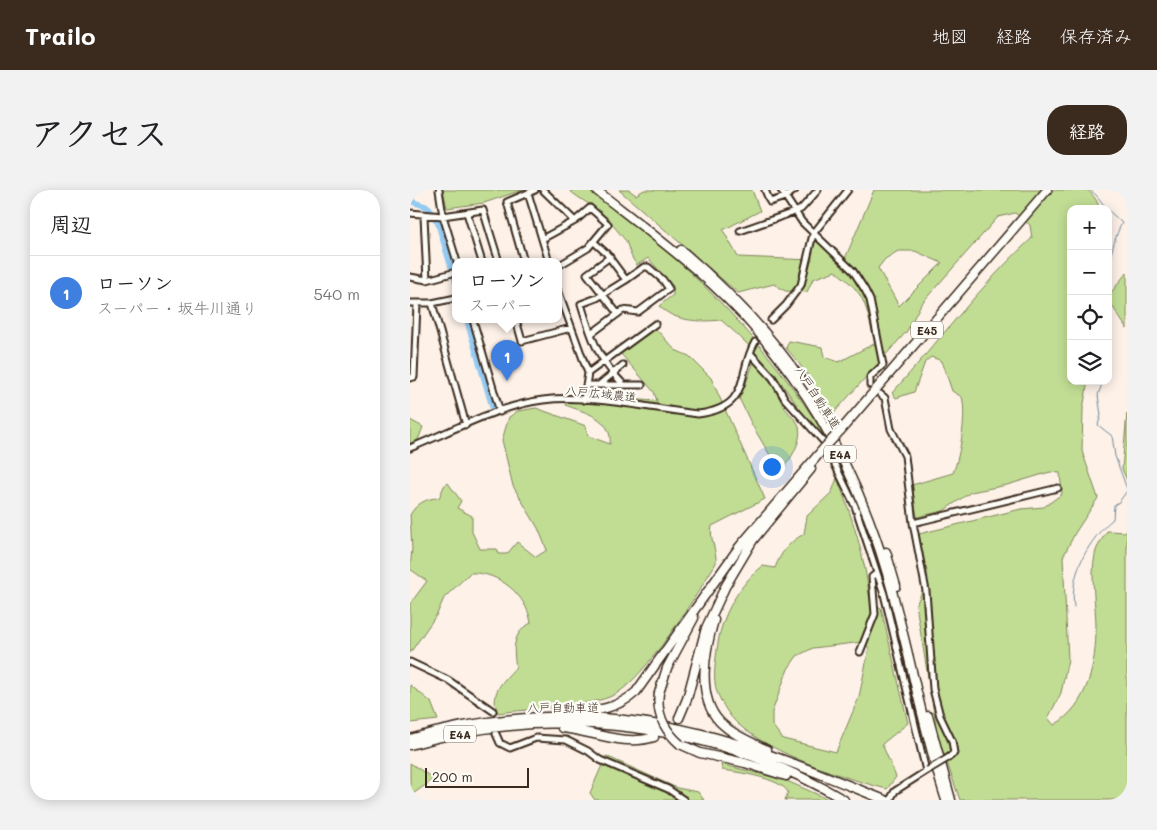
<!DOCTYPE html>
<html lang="ja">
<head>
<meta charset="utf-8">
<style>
	body { margin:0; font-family:Mali,"Klee One",sans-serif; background:#f2f2f2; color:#202124 }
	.controls { position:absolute; right:15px; top:15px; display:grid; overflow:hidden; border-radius:10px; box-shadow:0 2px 12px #0003 }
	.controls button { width:45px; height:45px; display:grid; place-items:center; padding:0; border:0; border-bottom:1px solid #e0e0e0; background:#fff; color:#202124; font:25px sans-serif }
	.scale { position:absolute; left:15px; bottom:12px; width:104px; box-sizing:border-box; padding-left:5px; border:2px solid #3b2a1e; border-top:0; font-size:14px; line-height:18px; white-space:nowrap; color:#3b2a1e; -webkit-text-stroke:4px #fdfcf7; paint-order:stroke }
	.you { position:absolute; left:361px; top:276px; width:18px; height:18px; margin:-12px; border:4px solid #fff; border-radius:50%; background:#1a73e8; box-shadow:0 0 0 8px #1a73e833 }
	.badge { display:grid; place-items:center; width:32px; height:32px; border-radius:50%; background:#3b2a1e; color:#fff; font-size:16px; font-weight:700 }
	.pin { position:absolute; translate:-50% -41px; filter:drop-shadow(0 1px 2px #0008) }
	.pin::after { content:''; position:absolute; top:26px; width:18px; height:15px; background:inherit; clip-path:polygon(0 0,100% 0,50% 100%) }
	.popup { position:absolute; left:42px; top:68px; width:110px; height:65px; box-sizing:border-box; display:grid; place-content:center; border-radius:10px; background:#fff; filter:drop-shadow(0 1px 4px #0005); font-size:16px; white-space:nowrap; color:#757577 }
	.popup b { font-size:19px; color:#202124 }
	.popup::after { content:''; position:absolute; left:50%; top:100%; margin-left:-10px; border:10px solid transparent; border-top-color:#fff }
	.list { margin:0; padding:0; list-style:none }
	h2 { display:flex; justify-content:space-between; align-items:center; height:65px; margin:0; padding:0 20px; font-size:21px }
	h2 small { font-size:16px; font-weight:400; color:#757577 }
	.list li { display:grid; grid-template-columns:32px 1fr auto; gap:15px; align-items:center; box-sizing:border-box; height:75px; padding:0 20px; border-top:1px solid #e0e0e0 }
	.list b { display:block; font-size:19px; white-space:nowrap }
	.list p { margin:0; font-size:16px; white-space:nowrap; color:#757577 }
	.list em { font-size:16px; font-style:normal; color:#757577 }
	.icon { flex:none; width:28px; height:28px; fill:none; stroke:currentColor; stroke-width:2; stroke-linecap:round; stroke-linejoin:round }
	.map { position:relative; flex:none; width:717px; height:610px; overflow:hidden; border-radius:20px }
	header { display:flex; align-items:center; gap:30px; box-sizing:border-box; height:70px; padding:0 25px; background:#3b2a1e; color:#fff }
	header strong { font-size:24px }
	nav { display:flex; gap:28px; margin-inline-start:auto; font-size:18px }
	.intro { display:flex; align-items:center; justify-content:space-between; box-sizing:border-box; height:120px; padding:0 30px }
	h1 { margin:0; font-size:35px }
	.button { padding:12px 22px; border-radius:20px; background:#3b2a1e; color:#fff; font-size:18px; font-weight:700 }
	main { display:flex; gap:30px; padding:0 30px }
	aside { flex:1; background:#fff; border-radius:20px; box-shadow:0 2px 12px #0003 }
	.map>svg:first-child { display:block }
</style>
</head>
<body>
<header>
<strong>Trailo</strong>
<nav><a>地図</a><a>経路</a><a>保存済み</a></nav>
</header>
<div class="intro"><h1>アクセス</h1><a class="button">経路</a></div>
<main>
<aside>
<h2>周辺<small></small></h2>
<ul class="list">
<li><span class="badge" style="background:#3f7fe0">1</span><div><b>ローソン</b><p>スーパー · 坂牛川通り</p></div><em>540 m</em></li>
</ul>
</aside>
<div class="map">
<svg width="717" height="610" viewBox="0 0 717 610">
	<rect width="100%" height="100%" fill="#fdf1e8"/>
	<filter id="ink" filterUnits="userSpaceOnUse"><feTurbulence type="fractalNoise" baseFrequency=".02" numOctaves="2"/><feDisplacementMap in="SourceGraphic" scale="10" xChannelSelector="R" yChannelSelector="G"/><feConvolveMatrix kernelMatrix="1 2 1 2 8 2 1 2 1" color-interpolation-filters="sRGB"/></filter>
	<g filter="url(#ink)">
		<path fill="#c1dd94" stroke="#7e8459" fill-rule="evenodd" d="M33,0H112L74,13L37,18Z
			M159,0C165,0 176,0 181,1C197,9 212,25 226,36C300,95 363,163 413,243L410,244C393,225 379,203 363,182C347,163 330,146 311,130C290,132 265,132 249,116L263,105V96L238,68L227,75C220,66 220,62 216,51C215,50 198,29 196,27C185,16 170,10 159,0Z
			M209,0H219L226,5L234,0H342L350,21L313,40L328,67L402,70L401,57L409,46L434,71L464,0H678C683,6 688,10 689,19H661V191H678L673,219L672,261L688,308L665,343L653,367L658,469L651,503L638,528L644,535C678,516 686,474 686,438C686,413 680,389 685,365C686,357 693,348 697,341L717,342V610H550L528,547L506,415L518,388L509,344L611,319L634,317L652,304L650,283L640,282L597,295L561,302L533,321L507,327L502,295L543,283C550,266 557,225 552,207L542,201L532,171L521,167L515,172L504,202L486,208L482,203C529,151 570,96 622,48L620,35L605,23L588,27L511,114L497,141L423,224C407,202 395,178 376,158L379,151L412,157L414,167L429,172L465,153C455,116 458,105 425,81L403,89L397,102L375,101L364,94L328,103ZM488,61H505L532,73L489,116L468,78L475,69Z
			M717,82V139L701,114L700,104Z
			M245,138L265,160L279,166L301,188L355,309L302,336C299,348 307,360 306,373C287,404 235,489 204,505C180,517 117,519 88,523C79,502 93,492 106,477C103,459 102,443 121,433C117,405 88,381 60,383L34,408L27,424L0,463V414L17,391L0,379L2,359L0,325C6,314 16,308 29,308L34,296L38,293L51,311L47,318L62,326V342L70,359H87L89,364H97L107,352L126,367L137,360L128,338L103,296L92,250L99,227L108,221L126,218L176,236L178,246L200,254C203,228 174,222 155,215L156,213L173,212L185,207L247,211L244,202L211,164Z
			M344,171C356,184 364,198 372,213C376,221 382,226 387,232C396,247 380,271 370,282L342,235L328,206L335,196Z
			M717,223V290L712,279Z
			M0,230L13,237L8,250L0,253Z
			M427,288C443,329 455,367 460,411L471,418L498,533L472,554L486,587L477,599C433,588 362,564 328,534C319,526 312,514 307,502C302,488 306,468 308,453C312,425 330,393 353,376L365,378C371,362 379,352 394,344L397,326L422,302ZM453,452L459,458L449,507L426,562L373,549L362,535V522L378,479L387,466L403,458Z
			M0,495L21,512L28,530L0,533Z
			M196,566L267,598L288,602L294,610H185L180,603Z
			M0,573L24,589L0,606Z
			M311,574L377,591L420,610H375L378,602C370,588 328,582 312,580Z"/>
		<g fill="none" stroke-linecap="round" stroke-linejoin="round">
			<path stroke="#708a9d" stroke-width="1" d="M680,0L687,6L697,19
				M698,20L712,33C705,45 703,60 698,73
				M698,76L701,94L698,97
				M693,191L688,205L691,225L688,235L702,246L705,266L717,299
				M664,417C659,384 679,349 703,329L704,315L709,312L717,301"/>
			<path stroke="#94caf2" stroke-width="6" d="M0,11L18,17L28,33L46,93
				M57,130L83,219"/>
			<path stroke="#d6c9c0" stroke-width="5" stroke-dasharray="5 2.5" stroke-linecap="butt" d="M345,152L361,130"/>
			<defs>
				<path id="minor" d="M29,0L33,26L47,72
					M133,0L165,31
					M355,0L360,12L375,7L385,0
					M371,0L392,32L443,81L455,100L460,110L473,175L460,187V195
					M118,3L139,72
					M0,6L2,0
					M385,22L391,19L408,0
					M0,23L33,26L73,20L89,72
					M57,23L72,72
					M14,26L17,90
					M330,41L384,22
					M132,49L165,31L180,18L198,34L178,58L148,76
					M184,52L196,63L216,90L187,108L171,114C182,149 187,168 214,195
					M200,67L177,84L208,124
					M114,72L97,12L125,0
					M0,87L17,90L46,82
					M148,100L178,183L174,210
					M0,113H22L46,108
					M22,113L56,235
					M63,130L90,222
					M106,130L112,151L161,138
					M361,130L376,115L391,95L403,44L438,0
					M181,144L213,120L228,122L259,99L253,90L238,77H234L216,90
					M340,163L363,188L375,209L414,252L445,316L474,404L516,581
					M178,183L245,134
					M0,188L4,187L7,114
					M176,195H232
					M189,195L213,175
					M470,204L475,208L481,239L495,266L503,333L516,401L523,499L530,526L542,551L544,563L538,568
					M0,258C42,241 87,216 133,210C179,204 240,218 288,224C342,217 326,186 345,152
					M503,333L648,298
					M450,462L465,424L462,387L467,383
					M0,472L38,490L83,521
					M86,544L90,553L100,558L126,548L156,550L178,561L190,570L258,599L274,610
					M480,610L485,601L518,580"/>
				<path id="highway" d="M186,0C242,44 302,87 348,142C407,211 450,292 476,380C499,456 511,534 536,610
					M271,60C316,98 356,140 390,188
					M431,240L637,0
					M476,362L486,396
					M304,430C295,460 286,507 310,532C323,545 341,552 357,560
					M249,503L257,478L284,428
					M159,523C184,521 206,520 226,502L330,356L414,258
					M518,526L541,610
					M269,528L277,509L296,438L315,397L343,350L401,279
					M152,538C183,541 214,557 244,547
					M0,549C100,519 208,520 307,548C364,564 420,588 475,610
					M270,554L290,563L335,573L376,586
					M0,555C144,513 305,533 434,610"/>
			</defs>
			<use href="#minor" stroke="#3b2a1e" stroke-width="9"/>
			<use href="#highway" stroke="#3b2a1e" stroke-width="11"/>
			<use href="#minor" stroke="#fdfcf7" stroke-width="5"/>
			<use href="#highway" stroke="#fdfcf7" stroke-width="8"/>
			<defs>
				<path id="minor-bridge" d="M518,580L538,568"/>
				<path id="highway-bridge" d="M414,258L431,240
					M249,503C246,524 254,540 270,554"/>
			</defs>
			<use href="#minor-bridge" stroke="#3b2a1e" stroke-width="9" stroke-linecap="butt"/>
			<use href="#highway-bridge" stroke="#3b2a1e" stroke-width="11" stroke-linecap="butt"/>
			<use href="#minor-bridge" stroke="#fdfcf7" stroke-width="5"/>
			<use href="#highway-bridge" stroke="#fdfcf7" stroke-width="8"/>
		</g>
	</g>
	<g text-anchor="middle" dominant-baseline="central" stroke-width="4.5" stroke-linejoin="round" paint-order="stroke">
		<g fill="#fdfcf7" stroke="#75695f" stroke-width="1">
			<rect x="501" y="131.5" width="32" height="17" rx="4"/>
			<rect x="414" y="255.5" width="32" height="17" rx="4"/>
			<rect x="34" y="535.5" width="32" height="17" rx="4"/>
		</g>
		<g font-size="11" font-weight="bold" fill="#3b2a1e">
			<text x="517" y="140">E45</text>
			<text x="430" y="264">E4A</text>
			<text x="50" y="544">E4A</text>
		</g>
		<g font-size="12" fill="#3b2a1e" stroke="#fdfcf7">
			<text transform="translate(191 203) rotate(6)">八戸広域農道</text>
			<text transform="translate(408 207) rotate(57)">八戸自動車道</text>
			<text x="153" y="517">八戸自動車道</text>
		</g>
	</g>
</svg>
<div class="controls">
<button>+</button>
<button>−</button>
<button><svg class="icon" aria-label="locate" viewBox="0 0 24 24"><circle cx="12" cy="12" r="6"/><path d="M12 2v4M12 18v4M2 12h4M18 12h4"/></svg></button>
<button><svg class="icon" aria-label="layers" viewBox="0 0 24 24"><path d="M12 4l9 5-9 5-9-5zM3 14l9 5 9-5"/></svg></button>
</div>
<div class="scale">200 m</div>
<div class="you"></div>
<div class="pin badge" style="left:97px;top:191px;background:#3f7fe0">1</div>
<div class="popup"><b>ローソン</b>スーパー</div>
</div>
</main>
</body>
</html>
